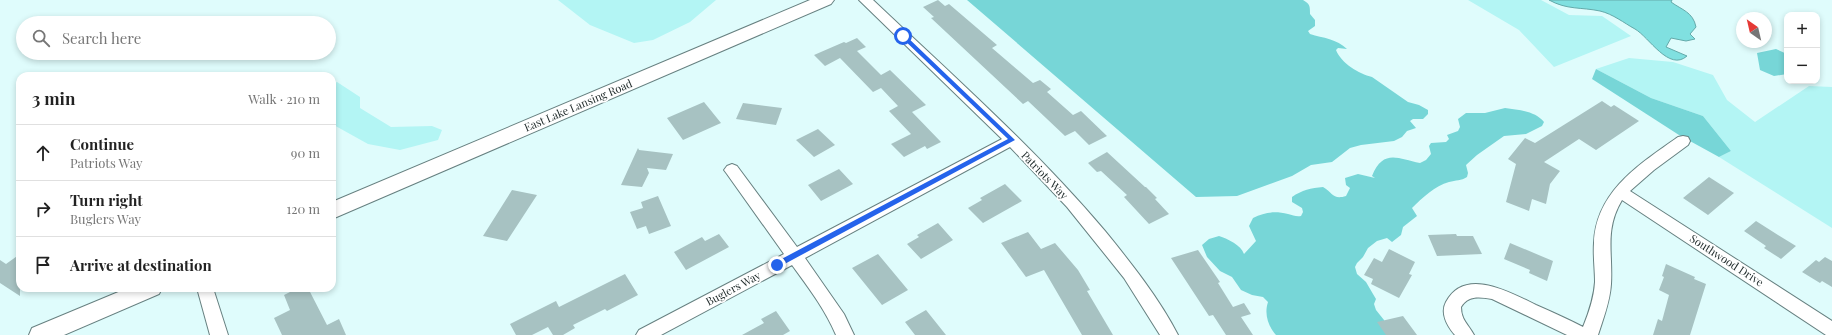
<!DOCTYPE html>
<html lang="en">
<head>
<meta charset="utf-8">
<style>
	body { margin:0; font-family:"Playfair Display",serif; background:#f6f6f6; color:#222 }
	.controls { position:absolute; right:12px; top:12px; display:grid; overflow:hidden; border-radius:8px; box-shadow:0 2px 6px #0003 }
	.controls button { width:36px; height:36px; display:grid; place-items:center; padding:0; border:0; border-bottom:1px solid #e0e0e0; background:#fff; color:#222; font:20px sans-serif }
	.compass { position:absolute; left:1736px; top:12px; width:36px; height:36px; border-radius:50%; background:#fff; box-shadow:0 2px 6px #0003; rotate:326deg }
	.stop { position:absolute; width:12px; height:12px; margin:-9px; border:3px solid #2563eb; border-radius:50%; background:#fff }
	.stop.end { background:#2563eb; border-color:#fff; box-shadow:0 1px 4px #0008 }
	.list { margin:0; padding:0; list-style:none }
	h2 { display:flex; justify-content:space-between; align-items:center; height:52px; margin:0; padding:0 16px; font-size:17px }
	h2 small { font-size:13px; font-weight:400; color:#767676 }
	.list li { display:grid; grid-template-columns:26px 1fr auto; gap:12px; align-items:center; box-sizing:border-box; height:56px; padding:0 16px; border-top:1px solid #e0e0e0 }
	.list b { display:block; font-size:15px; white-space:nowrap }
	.list p { margin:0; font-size:13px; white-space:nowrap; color:#767676 }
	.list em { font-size:13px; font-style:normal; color:#767676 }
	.icon { flex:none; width:22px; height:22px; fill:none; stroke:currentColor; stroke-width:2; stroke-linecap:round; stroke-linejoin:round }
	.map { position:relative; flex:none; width:1832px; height:335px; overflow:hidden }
	.search { position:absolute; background:#fff; box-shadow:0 2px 6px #0003; left:16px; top:16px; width:320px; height:44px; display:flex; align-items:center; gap:10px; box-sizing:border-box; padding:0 14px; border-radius:22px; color:#767676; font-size:15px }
	.panel { position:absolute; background:#fff; box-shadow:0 2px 6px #0003; left:16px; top:72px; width:320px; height:220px; border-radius:12px }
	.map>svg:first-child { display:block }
</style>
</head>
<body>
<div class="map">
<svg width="1832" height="335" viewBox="0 0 1832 335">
	<rect width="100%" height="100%" fill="#dffcfc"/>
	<path fill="#b3f5f4" d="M558,0H716L690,22L653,40L634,43L590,25Z
		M1468,0H1541L1569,15L1602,16L1631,36L1554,67L1519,30Z
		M1629,58L1673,62L1713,75L1727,100L1755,122L1809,86L1832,87V228L1719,157L1731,151L1703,116L1651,98L1596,69Z
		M337,82L360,97V108L391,127L432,126L442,130L438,140L400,150L368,144L332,124V84Z"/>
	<path fill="#77d6d7" d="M967,0H1303C1310,4 1310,6 1310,14L1315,20V26L1308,31L1310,34C1323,38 1337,39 1347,49L1338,48L1336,50C1341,63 1359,74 1372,77L1408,102L1419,105L1428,110V114L1423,119H1413L1410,121L1416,128L1407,131L1402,137L1394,141L1361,145L1350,148L1332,162L1311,165L1292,176L1237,196L1196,197Z
		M1776,49L1787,54V74L1774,76L1760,70L1757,53Z
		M1596,69L1651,98L1703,116L1731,151L1719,157L1679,135L1592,79Z
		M1505,108C1519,110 1535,111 1544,122L1542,126L1526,134L1504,136L1477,155L1466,165L1468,173L1467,177C1461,181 1456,180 1449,182C1435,186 1422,198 1412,208L1417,216L1403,227L1401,235L1392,242L1387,238L1377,241L1368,248L1363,257L1357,263L1355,267L1357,274L1366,282L1373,294L1376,299L1374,304L1376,310L1384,320L1391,335H1276C1268,326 1264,314 1268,302L1263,297L1252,295L1241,290L1232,277L1220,271L1207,257L1202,245L1209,239L1219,236C1228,239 1241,245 1244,254L1256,241L1249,226L1253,218C1265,212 1275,211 1288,214C1293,215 1296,217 1301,216L1303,212L1302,208L1292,202V197C1302,190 1311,188 1323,187C1333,193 1333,200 1346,196L1350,188L1346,185L1345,178L1358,174L1375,178L1372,176C1383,149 1397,158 1420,163L1426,160L1431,154L1429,146L1431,143L1446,142L1449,139L1447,135L1458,131L1460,127L1458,119L1466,113H1485Z"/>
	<path fill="#80e0e0" stroke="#64aaaa" d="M1549,0H1672L1671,2C1682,10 1693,12 1696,27L1690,34L1695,39L1686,41L1671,38L1666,47L1687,56C1669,72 1649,37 1635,29C1624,23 1613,14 1600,11C1581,7 1567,10 1549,0Z"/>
	<path fill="#a7c2c2" d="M938,0L945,6L949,4L997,45L992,48L1033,83L1040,80L1051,89L1047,92L1073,115L1081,111L1107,136L1089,145L1075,131L1065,136L1028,101L1023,104L931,18L934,17L923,7Z
		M857,38L866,47L857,51L881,75L890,70L926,105L912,112L941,142L927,149L925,146L904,157L891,144L911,134L889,111L898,106L881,88L873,92L840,58L825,66L814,55L844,42L846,43Z
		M1602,101L1611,107L1614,105L1639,121L1596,150L1579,139L1544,162L1560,171L1550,184L1546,204L1532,199L1529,211L1506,202L1516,164L1508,159L1525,138L1535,143Z
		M704,102L721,123L683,140L667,118Z
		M743,103L782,108L776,125L736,119Z
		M818,129L835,145L814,157L796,140Z
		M638,148L639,150L673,154L666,170L647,168L649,173L642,187L621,185Z
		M1107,152L1145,187H1146L1157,198L1155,199L1169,214L1149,224L1124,197L1127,195L1101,171L1097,172L1088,163Z
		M839,169L853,184L821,201L808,185Z
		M1709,177L1734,193L1708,215L1683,198Z
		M1005,184L1022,201L983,223L968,208L982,200L980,198Z
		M512,190L537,195L507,241L483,236Z
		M658,196L671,226L649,234L646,226L637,229L630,212L643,208L641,202Z
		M1756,221L1778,235L1796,246L1781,259L1764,248L1766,246L1744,231Z
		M938,223L953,240L921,259L907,244L919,237L917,235Z
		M1028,232L1041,249L1055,243L1078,270L1090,290L1087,291L1113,335H1082L1044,270L1026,277L1001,243Z
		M719,234L729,247L686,270L674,252L702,237L705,241Z
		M1456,234L1457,236H1473L1482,254L1437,256L1428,235Z
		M1510,243L1553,261L1547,281L1529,273L1530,270L1504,259Z
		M1389,249L1415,262L1409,274L1412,275L1399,298L1371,284L1373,279L1364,275L1374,258L1382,262Z
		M1198,250L1220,282L1218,283L1233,307L1244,303L1251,314L1241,317L1253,335H1226L1213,315L1209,316L1171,258Z
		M20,254V296L0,283V260L6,264Z
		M878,254L908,290L882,305L852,268Z
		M1825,257L1832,261V287L1822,281L1820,283L1802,272L1816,260L1819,262Z
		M1666,264L1695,277L1694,279L1706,284L1690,335H1653L1658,319L1662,321L1669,295L1659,290L1664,277L1662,276Z
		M625,274L638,295L607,311L605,309L573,325L575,328L563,335H553L548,327L532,335H516L510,324L556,301L559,307Z
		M298,288H308L327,325L339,319L346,335H282L274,318L290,310L284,295Z
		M926,310L946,335H915L905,322Z
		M776,311L790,331L783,335H742L764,323L761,319Z
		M1403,316L1417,335H1386L1377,322Z"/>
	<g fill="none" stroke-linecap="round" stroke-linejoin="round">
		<defs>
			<path id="minor" d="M859,0H873C952,75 1034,147 1105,231C1131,263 1159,298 1178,335H1160L1124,278L1067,207L1010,147L805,258L844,314L854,335H836C825,309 808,287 792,265L661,335H636L639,330L784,254L727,174L724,170L727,166L732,164L737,166L797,247L1002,139Z
				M1683,136L1688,137L1690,141L1688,145L1654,170L1630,191L1832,321V335H1826L1622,200C1604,230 1613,253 1611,284C1610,302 1603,319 1598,335H1567L1492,299C1480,297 1468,295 1461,307C1461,320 1468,324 1474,335H1455C1447,326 1440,313 1446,302C1465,266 1511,293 1536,305C1552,312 1568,319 1583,327C1589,312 1594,298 1595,282C1595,269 1593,256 1594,243C1596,191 1640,164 1678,137Z
				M197,288H213L228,335H210Z"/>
			<path id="major" d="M810,0H834L831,4L332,219V202Z
				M128,288H162L159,294L64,335H29L32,328Z"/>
		</defs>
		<use href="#minor" stroke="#678181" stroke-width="2"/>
		<use href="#major" stroke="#678181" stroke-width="2"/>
		<use href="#minor" fill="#fff" fill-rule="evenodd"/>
		<use href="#major" fill="#fff" fill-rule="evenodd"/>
	</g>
	<path fill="#2563eb" d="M901,35H905L1015,140L779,267H774V263L1008,139L901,37Z"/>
	<g text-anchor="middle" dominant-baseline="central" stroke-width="3.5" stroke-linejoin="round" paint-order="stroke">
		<g font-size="11" fill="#212c2c" stroke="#fff">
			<text transform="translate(578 105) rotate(-23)">East Lake Lansing Road</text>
			<text transform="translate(1045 175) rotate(46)">Patriots Way</text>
			<text transform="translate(1727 260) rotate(33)">Southwood Drive</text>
			<text transform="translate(733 288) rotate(-28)">Buglers Way</text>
		</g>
	</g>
</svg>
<div class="controls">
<button>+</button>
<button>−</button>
</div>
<svg class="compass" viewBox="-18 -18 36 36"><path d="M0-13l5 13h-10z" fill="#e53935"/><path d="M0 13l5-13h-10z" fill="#767676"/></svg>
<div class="stop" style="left:903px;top:36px"></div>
<div class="stop end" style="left:777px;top:265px"></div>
<div class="search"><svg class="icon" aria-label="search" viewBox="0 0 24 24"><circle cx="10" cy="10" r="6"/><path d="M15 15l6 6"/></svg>Search here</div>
<section class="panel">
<h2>3 min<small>Walk · 210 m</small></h2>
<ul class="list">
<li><svg class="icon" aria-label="ahead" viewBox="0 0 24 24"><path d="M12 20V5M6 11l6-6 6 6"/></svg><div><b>Continue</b><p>Patriots Way</p></div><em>90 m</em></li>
<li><svg class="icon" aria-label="right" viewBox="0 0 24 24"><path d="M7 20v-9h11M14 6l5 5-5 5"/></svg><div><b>Turn right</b><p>Buglers Way</p></div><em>120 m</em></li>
<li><svg class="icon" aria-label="arrive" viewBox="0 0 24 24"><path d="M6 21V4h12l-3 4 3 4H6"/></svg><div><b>Arrive at destination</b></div></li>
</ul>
</section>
</div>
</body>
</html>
